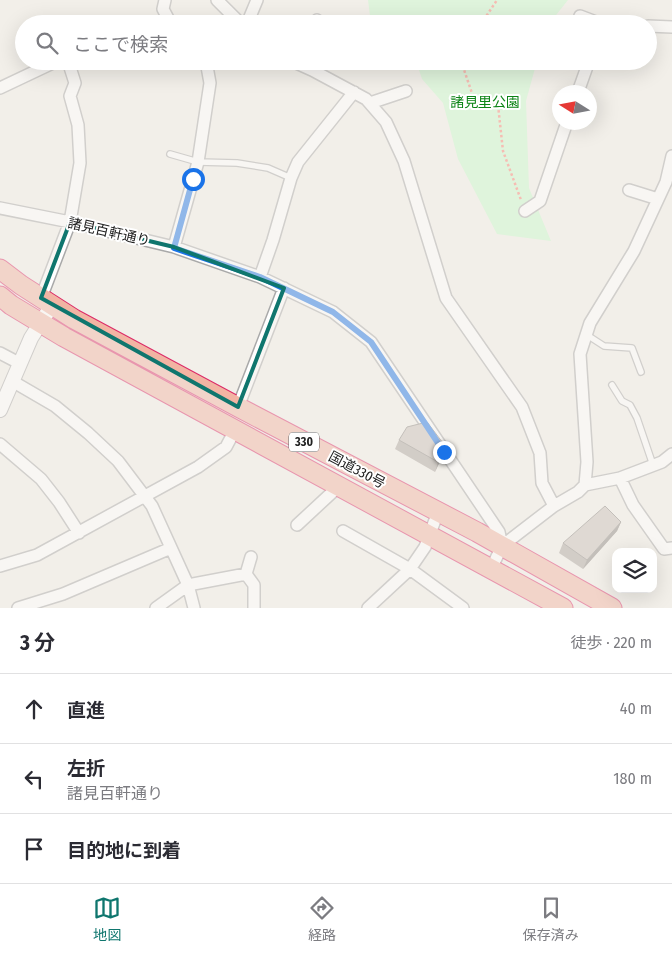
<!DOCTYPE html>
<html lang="ja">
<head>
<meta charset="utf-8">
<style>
	body { margin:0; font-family:"Fira Sans Condensed","Noto Sans JP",sans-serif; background:#f7f7f7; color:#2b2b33 }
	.controls { position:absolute; right:15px; bottom:15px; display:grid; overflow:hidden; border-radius:10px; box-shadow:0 5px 20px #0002 }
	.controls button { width:45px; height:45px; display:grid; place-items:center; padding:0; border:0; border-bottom:1px solid #e1e1e2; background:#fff; color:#2b2b33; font:25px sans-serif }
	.compass { position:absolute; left:552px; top:85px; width:45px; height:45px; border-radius:50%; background:#fff; box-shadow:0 5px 20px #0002; rotate:281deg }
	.stop { position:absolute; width:15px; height:15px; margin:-11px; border:4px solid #1a73e8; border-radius:50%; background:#fff }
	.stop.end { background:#1a73e8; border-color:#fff; box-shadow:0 1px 5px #0008 }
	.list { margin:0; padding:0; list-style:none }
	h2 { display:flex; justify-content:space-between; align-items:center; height:65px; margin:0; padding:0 20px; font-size:21px }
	h2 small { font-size:16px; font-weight:400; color:#7c7c81 }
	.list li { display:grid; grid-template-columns:32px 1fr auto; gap:15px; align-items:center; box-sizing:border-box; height:70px; padding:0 20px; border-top:1px solid #e1e1e2 }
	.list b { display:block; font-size:19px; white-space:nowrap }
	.list p { margin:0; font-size:16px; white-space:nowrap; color:#7c7c81 }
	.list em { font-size:16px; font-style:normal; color:#7c7c81 }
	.icon { flex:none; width:28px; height:28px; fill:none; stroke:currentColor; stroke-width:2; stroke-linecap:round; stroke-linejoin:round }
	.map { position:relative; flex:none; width:672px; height:608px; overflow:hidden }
	.search { position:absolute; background:#fff; box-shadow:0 5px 20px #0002; left:15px; right:15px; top:15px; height:55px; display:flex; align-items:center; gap:12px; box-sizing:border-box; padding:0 18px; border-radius:28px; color:#7c7c81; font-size:19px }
	.sheet { height:275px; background:#fff }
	nav { display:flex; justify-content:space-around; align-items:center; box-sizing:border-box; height:70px; border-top:1px solid #e1e1e2; background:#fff; font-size:14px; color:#7c7c81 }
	nav a { display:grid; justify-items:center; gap:2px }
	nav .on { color:#0f766e }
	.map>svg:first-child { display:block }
</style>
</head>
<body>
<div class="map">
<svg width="672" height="608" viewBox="0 0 672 608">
	<rect width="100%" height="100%" fill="#f2efe9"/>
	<path fill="#c8facc" d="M368,0H568L549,24H371Z
		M416,61H537L526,101L529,188L551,241L497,234L458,159L443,103L422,79Z"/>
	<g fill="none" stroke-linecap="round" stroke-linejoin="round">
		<defs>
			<path id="service" d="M170,154L198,162L237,163L268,168L291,178
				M587,335L604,346L632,348L641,372
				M612,385L622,401L630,405L637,418L653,465"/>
			<path id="minor" d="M165,0L163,9L171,24
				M217,0L241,24
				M580,16L601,24
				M247,24L257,0
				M316,24L317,20
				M648,26L672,27
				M292,61L312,70L366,99L386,122L404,161L446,298L522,407L540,453L542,483L554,506
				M0,88L57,61
				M578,92L589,61
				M370,103L406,91
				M629,190L658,199
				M0,208L70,222L174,247L260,277L333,312L371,342L499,532L502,546
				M525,211L540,201L567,122
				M174,247L198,162L210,83L206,61
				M260,277L273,240L291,178L298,162L354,92
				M41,298L70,222L80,163L78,125L70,96L75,83L68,61
				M0,353L19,363
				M12,381L55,406L88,433L118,461L152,506L188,585L194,608
				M238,407L284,288
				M0,444L41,479L59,502L79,533
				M620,478L633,505L664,549L672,548
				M585,485L587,462L580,354L590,323L634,251L666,182L672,156
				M297,525L339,486
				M343,531L410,569L463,608
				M0,566L37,555L198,467L226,447L235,430
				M491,569L502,546L554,506L578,492L585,485L620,478L662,462L672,454
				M246,574L251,557
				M18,608L63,594L171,548
				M156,608L188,585L246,574L254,585V608
				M368,608L410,569L425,547L438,512"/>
			<path id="tertiary" d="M0,410L31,338L52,305"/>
			<path id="trunk" d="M0,269L21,285L74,319L238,407L477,532L612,608
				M0,296L11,305L64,337L563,608"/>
		</defs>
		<use href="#service" stroke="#a9a9a9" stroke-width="8"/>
		<use href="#minor" stroke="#a9a9a9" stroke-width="14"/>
		<use href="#tertiary" stroke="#a9a9a9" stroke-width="16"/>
		<use href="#trunk" stroke="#dc2a67" stroke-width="21"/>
		<path stroke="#fa8072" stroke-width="2.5" stroke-dasharray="2.5 2.5" stroke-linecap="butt" d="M481,24L497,0
			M461,61L474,99L498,105L503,151L521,200"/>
		<use href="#service" stroke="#fff" stroke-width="5.5"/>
		<use href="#minor" stroke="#fff" stroke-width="11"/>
		<use href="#tertiary" stroke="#fff" stroke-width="14"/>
		<use href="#trunk" stroke="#f2b4a3" stroke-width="19"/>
	</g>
	<path fill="#aba49e" d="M399,440L442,457L435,472L395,449Z
		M621,522L617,531L583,569L559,553L563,543Z"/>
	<path fill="#8b8681" d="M446,447L442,457L435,472L438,462Z
		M621,522L617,531L583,569L587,560Z"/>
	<path fill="#c7bfb8" stroke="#8b8681" d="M427,422L446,447L438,462L399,440L407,427Z
		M605,506L621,522L587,560L563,543Z"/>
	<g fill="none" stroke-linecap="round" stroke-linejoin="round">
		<path stroke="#1a73e8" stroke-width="6" d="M193,179L174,248L260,277L333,312L371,342L444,452"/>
	</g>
	<path d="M0 0H672V608H0ZM70,222L174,247L284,288L238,407L41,298Z" fill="#f2efe9" fill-opacity=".55" fill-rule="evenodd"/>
	<path fill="none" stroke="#0f766e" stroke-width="4" stroke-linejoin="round" d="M70,222L174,247L284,288L238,407L41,298Z"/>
	<g text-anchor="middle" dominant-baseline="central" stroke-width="4" stroke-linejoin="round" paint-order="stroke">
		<rect fill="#fff" stroke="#646464" stroke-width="1" x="289" y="432.5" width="30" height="19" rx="4"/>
		<g font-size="12" font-weight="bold" fill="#222">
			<text x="304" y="442">330</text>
		</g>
		<g font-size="14" fill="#0c8416" stroke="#fff">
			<text x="485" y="102">諸見里公園</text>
		</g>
		<g font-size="14" fill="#222" stroke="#fff">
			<text transform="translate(109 232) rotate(13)">諸見百軒通り</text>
			<text transform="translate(357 470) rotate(28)">国道330号</text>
		</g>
	</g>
</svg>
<div class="controls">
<button><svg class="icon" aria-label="layers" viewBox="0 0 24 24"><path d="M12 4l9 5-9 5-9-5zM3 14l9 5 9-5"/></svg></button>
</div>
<svg class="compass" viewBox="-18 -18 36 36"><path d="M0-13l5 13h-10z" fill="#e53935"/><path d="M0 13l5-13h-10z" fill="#7c7c81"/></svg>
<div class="stop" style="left:193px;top:179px"></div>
<div class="stop end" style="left:444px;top:452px"></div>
<div class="search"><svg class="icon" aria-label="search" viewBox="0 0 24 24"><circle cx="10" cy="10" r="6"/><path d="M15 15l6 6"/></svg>ここで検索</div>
</div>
<section class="sheet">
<h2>3 分<small>徒歩 · 220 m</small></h2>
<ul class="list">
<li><svg class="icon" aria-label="ahead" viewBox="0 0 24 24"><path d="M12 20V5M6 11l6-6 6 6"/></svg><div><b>直進</b></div><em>40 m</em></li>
<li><svg class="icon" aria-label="left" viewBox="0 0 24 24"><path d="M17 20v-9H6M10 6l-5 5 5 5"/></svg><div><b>左折</b><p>諸見百軒通り</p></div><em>180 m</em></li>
<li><svg class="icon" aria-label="arrive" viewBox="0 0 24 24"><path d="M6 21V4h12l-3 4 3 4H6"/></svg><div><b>目的地に到着</b></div></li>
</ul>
</section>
<nav>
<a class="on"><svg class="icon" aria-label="map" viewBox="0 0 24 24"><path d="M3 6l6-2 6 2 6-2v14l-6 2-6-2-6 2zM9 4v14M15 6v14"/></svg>地図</a>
<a><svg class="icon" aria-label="directions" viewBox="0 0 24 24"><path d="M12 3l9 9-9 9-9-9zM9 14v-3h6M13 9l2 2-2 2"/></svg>経路</a>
<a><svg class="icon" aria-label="saved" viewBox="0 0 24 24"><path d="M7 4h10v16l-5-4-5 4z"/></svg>保存済み</a>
</nav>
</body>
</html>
